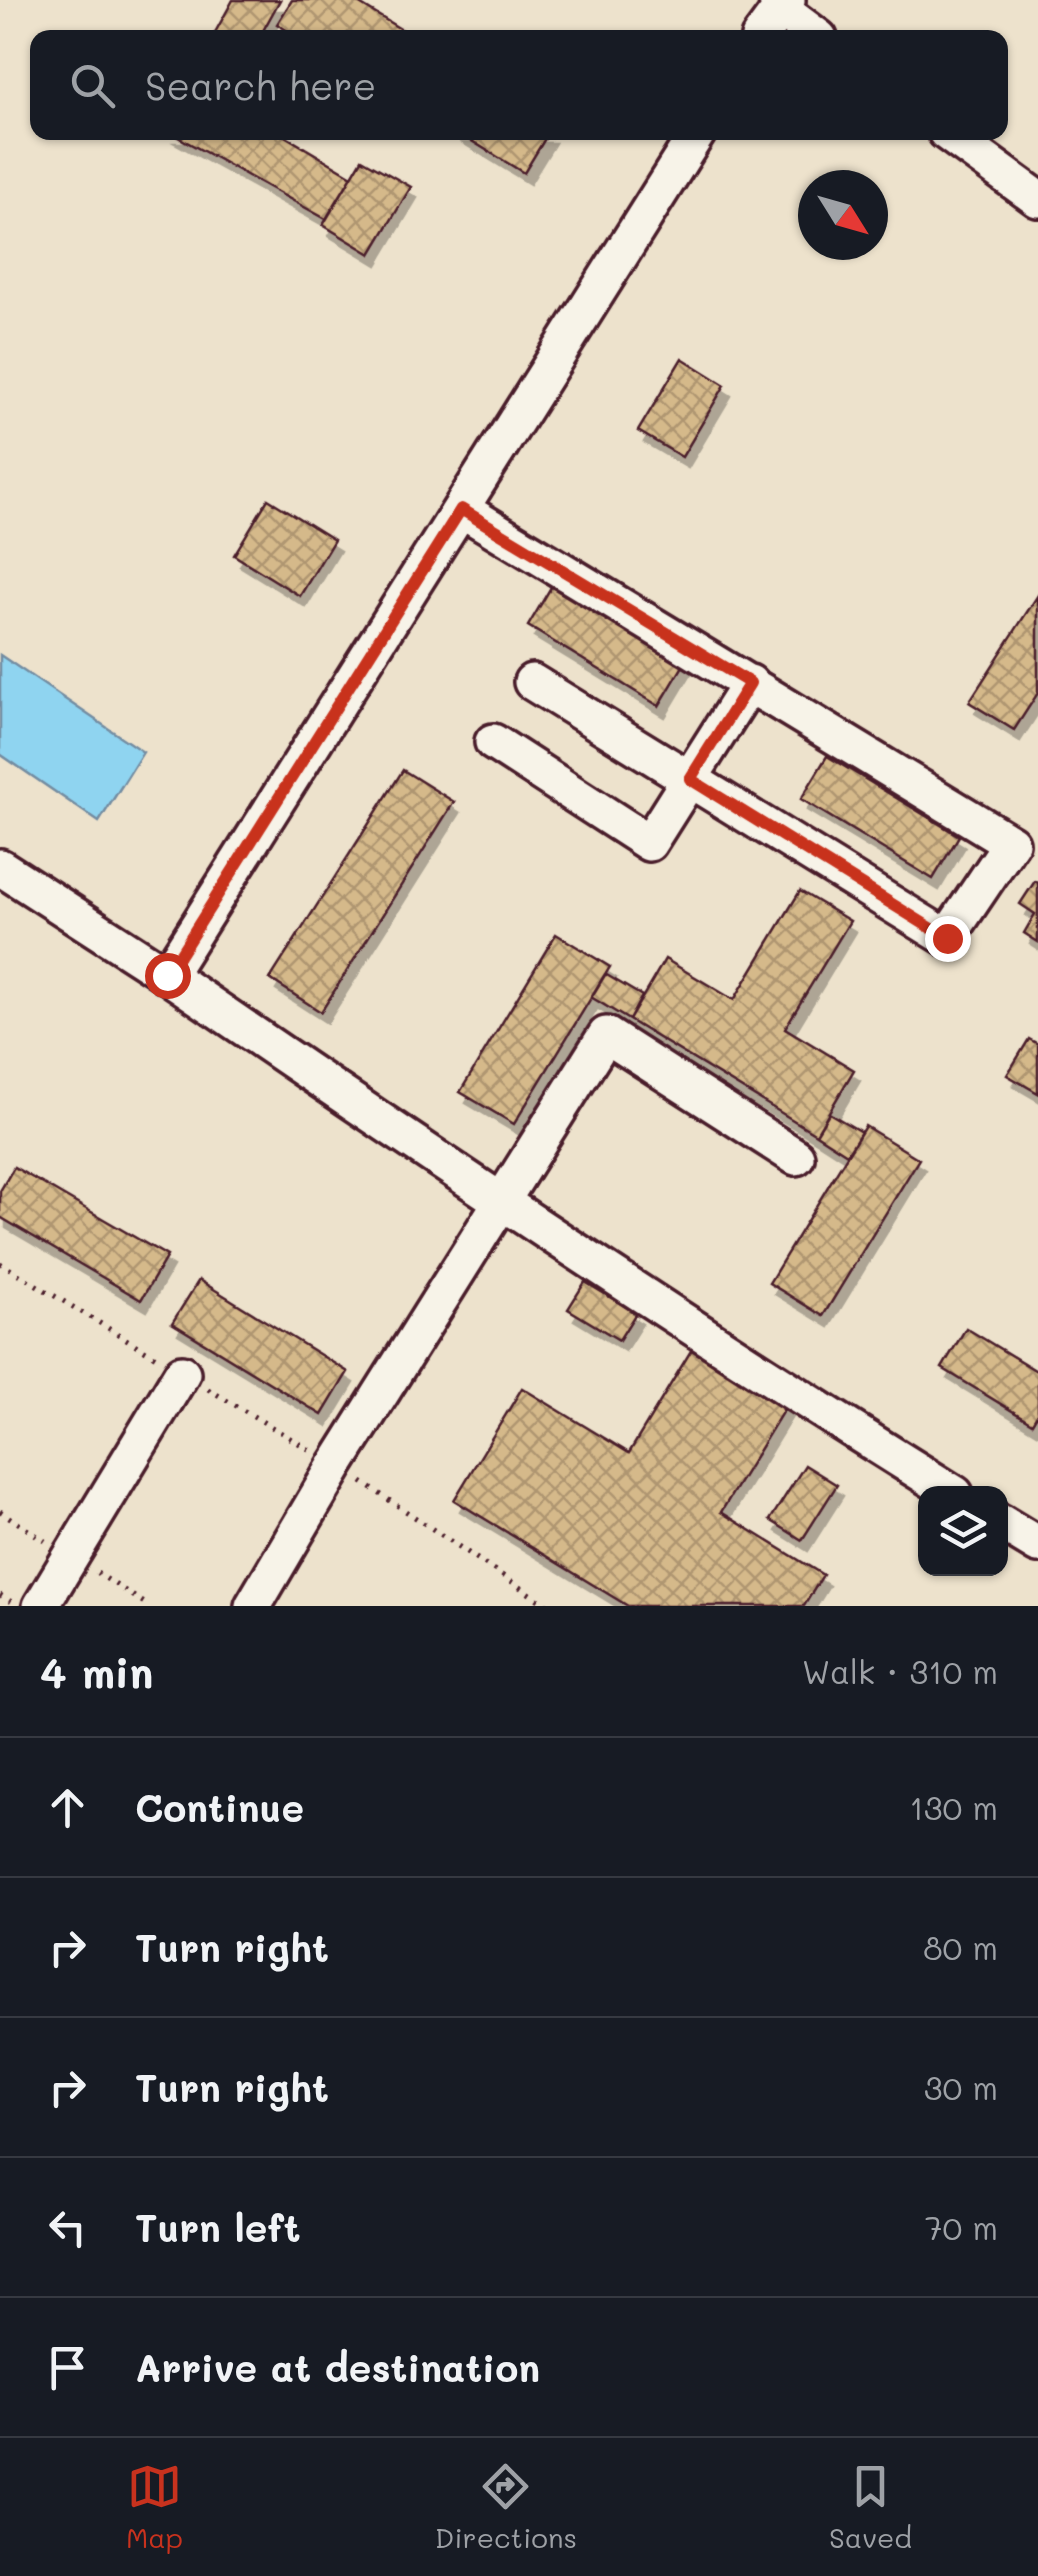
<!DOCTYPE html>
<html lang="en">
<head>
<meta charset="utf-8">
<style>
	body { margin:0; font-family:Mali,sans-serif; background:#20242c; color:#f1f3f6 }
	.controls { position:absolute; right:30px; bottom:30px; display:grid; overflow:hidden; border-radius:20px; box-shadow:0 2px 8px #0004 }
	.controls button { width:90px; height:90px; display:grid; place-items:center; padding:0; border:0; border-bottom:2px solid #363941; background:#171b24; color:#f1f3f6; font:50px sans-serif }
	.compass { position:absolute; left:798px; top:170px; width:90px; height:90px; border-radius:50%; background:#171b24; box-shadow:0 2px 8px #0004; rotate:127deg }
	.stop { position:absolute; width:30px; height:30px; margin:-22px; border:8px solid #c8321e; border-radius:50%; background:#fff }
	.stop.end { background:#c8321e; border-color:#fff; box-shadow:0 2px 10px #0008 }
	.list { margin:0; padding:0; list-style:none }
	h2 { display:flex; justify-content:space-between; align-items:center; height:130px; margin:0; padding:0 40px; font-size:42px }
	h2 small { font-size:32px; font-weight:400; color:#9ea1a6 }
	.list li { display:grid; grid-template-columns:65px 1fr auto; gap:30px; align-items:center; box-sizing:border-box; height:140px; padding:0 40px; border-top:2px solid #363941 }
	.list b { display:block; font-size:38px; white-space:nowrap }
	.list em { font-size:32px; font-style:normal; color:#9ea1a6 }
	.icon { flex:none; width:55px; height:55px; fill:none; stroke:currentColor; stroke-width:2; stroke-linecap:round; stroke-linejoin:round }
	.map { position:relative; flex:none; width:1038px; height:1606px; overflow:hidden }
	.search { position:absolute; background:#171b24; box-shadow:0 2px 8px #0004; left:30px; right:30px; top:30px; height:110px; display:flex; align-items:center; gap:25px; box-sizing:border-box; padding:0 35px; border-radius:20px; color:#9ea1a6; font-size:38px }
	.sheet { height:830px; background:#171b24 }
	nav { display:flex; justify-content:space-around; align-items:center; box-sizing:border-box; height:140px; border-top:2px solid #363941; background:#171b24; font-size:28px; color:#9ea1a6 }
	nav a { display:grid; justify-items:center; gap:5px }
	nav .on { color:#c8321e }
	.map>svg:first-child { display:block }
</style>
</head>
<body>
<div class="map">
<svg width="1038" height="1606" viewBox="0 0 1038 1606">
	<defs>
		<pattern id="building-cross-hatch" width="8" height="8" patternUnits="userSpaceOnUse" patternTransform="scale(2.5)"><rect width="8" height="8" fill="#d5b98a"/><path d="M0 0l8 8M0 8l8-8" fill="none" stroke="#af9671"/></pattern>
		<filter id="shadow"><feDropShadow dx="6" dy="11" stdDeviation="0" flood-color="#0004"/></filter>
	</defs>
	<rect width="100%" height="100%" fill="#ede2cc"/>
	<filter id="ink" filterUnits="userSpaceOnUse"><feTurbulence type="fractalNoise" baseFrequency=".01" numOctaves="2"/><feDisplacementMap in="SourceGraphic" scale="20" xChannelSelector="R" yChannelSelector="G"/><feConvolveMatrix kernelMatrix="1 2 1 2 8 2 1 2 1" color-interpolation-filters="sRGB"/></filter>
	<g filter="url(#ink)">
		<path fill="#8fd4f0" stroke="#738ca1" stroke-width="2.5" d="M0,655L143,752L99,822L0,754Z"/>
		<path fill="url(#building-cross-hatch)" stroke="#4a1f2b" stroke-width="2.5" filter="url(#shadow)" d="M233,0H280L259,38H212Z
			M292,0H353L415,38H299L277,24Z
			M169,132H278L352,176L326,219Z
			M457,132H549L524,173Z
			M362,159L411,187L371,254L323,225Z
			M682,358L725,385L682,457L638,431Z
			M268,499L334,540L300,596L234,555Z
			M554,582L686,661L659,706L528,626Z
			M1038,595V693L1014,730L969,702Z
			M827,756L959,836L933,879L801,799Z
			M403,770L454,802L321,1012L270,979Z
			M1035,881L1038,883V942L1024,933L1035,914L1020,904Z
			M800,891L850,921L785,1028L854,1070L816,1134L629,1020L665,959L734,1000Z
			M556,934L610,967L514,1124L460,1092Z
			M605,974L642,996L629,1020L591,997Z
			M1029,1039L1038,1044V1093L1007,1075Z
			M829,1113L861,1132L847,1154L816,1134Z
			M865,1126L919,1159L823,1316L769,1283Z
			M14,1167L167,1256L141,1300L0,1217V1191Z
			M199,1280L348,1372L322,1415L172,1323Z
			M585,1282L636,1313L619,1340L568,1309Z
			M966,1328L1038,1372V1413L1032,1423L942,1368Z
			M692,1349L786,1406L721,1512L823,1575L804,1606H628L454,1500L522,1388L629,1453Z
			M805,1465L837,1485L802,1540L770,1520Z"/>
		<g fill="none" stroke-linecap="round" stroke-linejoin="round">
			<defs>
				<path id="minor" d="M777,0L779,8L819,38
					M759,38L787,0
					M698,132L167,975C426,1153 687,1328 955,1494
					M946,132L1038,199
					M461,509L1011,843L947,938L532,682
					M493,742L649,843L750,683
					M0,867L167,975
					M1000,1522L1038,1545
					M41,1606L182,1373
					M253,1606L336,1465L606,1035L796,1157"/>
			</defs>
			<use href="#minor" stroke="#4a1f2b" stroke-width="42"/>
			<path stroke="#4a1f2b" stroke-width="5" stroke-dasharray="2.5 8" stroke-linecap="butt" d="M0,1263L156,1357
				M208,1389L310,1450
				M362,1482L548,1606
				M0,1511L45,1541
				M97,1573L149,1606
				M0,1595L12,1602"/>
			<use href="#minor" stroke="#f7f3e8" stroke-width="35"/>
		</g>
	</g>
	<g fill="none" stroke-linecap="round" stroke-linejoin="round" filter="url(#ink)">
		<path stroke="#c8321e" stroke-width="12" d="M167,975L461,509L750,683L690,779L947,938"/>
	</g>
</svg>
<div class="controls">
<button><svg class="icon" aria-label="layers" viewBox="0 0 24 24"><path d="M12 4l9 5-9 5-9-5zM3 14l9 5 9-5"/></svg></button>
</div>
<svg class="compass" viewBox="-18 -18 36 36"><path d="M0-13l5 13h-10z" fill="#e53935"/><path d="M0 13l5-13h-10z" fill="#9ea1a6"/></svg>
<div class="stop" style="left:167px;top:975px"></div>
<div class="stop end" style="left:947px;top:938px"></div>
<div class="search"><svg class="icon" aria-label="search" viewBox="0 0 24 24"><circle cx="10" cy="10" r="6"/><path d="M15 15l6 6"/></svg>Search here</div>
</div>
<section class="sheet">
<h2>4 min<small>Walk · 310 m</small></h2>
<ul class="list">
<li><svg class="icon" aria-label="ahead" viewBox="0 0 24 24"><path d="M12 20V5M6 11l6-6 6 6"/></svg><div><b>Continue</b></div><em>130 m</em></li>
<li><svg class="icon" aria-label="right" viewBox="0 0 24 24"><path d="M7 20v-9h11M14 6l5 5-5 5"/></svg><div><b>Turn right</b></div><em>80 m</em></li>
<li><svg class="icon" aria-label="right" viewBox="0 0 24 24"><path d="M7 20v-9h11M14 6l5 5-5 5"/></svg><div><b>Turn right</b></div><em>30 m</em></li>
<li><svg class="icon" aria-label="left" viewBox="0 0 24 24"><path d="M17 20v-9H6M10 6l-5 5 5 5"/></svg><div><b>Turn left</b></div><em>70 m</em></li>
<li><svg class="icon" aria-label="arrive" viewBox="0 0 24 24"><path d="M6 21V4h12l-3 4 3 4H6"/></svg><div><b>Arrive at destination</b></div></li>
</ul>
</section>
<nav>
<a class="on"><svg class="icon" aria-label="map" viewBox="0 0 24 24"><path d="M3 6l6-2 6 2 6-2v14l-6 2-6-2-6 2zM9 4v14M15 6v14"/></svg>Map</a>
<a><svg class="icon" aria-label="directions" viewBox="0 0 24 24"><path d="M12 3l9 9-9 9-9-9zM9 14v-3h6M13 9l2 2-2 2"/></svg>Directions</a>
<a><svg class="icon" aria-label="saved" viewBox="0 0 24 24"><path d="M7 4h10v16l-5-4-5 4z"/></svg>Saved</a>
</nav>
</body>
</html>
